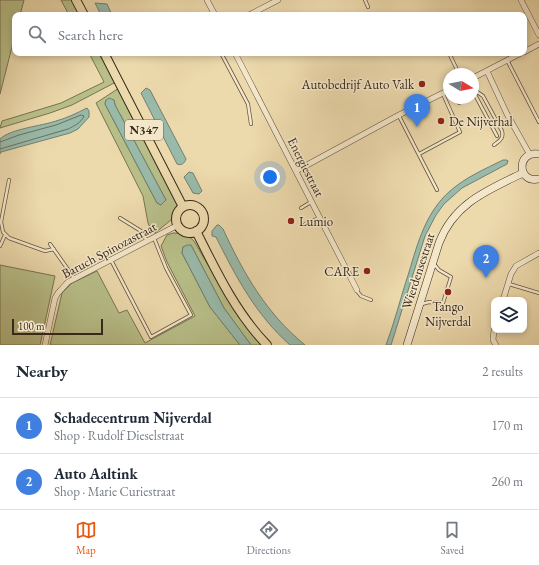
<!DOCTYPE html>
<html lang="en">
<head>
<meta charset="utf-8">
<style>
	body { margin:0; font-family:"EB Garamond",serif; background:#f6f6f7; color:#1f2937 }
	.controls { position:absolute; right:12px; bottom:12px; display:grid; overflow:hidden; border-radius:8px; box-shadow:0 2px 6px #0003 }
	.controls button { width:36px; height:36px; display:grid; place-items:center; padding:0; border:0; border-bottom:1px solid #e0e1e3; background:#fff; color:#1f2937; font:20px sans-serif }
	.compass { position:absolute; left:443px; top:68px; width:36px; height:36px; border-radius:50%; background:#fff; box-shadow:0 2px 6px #0003; rotate:100deg }
	.scale { position:absolute; left:12px; bottom:10px; width:91px; box-sizing:border-box; padding-left:4px; border:2px solid #38291b; border-top:0; font-size:11px; line-height:14px; white-space:nowrap; color:#38291b; -webkit-text-stroke:3px #f3e6c9; paint-order:stroke }
	.you { position:absolute; left:270px; top:177px; width:14px; height:14px; margin:-10px; border:3px solid #fff; border-radius:50%; background:#1a73e8; box-shadow:0 0 0 6px #1a73e833 }
	.badge { display:grid; place-items:center; width:26px; height:26px; border-radius:50%; background:#ea580c; color:#fff; font-size:13px; font-weight:700 }
	.pin { position:absolute; translate:-50% -33px; filter:drop-shadow(0 1px 2px #0008) }
	.pin::after { content:''; position:absolute; top:21px; width:14px; height:12px; background:inherit; clip-path:polygon(0 0,100% 0,50% 100%) }
	.list { margin:0; padding:0; list-style:none }
	h2 { display:flex; justify-content:space-between; align-items:center; height:52px; margin:0; padding:0 16px; font-size:17px }
	h2 small { font-size:13px; font-weight:400; color:#747a83 }
	.list li { display:grid; grid-template-columns:26px 1fr auto; gap:12px; align-items:center; box-sizing:border-box; height:56px; padding:0 16px; border-top:1px solid #e0e1e3 }
	.list b { display:block; font-size:15px; white-space:nowrap }
	.list p { margin:0; font-size:13px; white-space:nowrap; color:#747a83 }
	.list em { font-size:13px; font-style:normal; color:#747a83 }
	.icon { flex:none; width:22px; height:22px; fill:none; stroke:currentColor; stroke-width:2; stroke-linecap:round; stroke-linejoin:round }
	.map { position:relative; flex:none; width:539px; height:345px; overflow:hidden }
	.search { position:absolute; background:#fff; box-shadow:0 2px 6px #0003; left:12px; right:12px; top:12px; height:44px; display:flex; align-items:center; gap:10px; box-sizing:border-box; padding:0 14px; border-radius:8px; color:#747a83; font-size:15px }
	.sheet { height:164px; background:#fff }
	nav { display:flex; justify-content:space-around; align-items:center; box-sizing:border-box; height:56px; border-top:1px solid #e0e1e3; background:#fff; font-size:11px; color:#747a83 }
	nav a { display:grid; justify-items:center; gap:2px }
	nav .on { color:#ea580c }
	.map>svg:first-child { display:block }
</style>
</head>
<body>
<div class="map">
<svg width="539" height="345" viewBox="0 0 539 345">
	<rect width="100%" height="100%" fill="#ecd9ac"/>
	<filter id="stains"><feTurbulence type="fractalNoise" baseFrequency=".005" numOctaves="4"/><feColorMatrix values="0 0 0 0 .2 0 0 0 0 .09 0 0 0 0 .02 0 0 0 .5 -.17"/></filter>
	<radialGradient id="worn" r=".72"><stop offset=".6" stop-color="#630" stop-opacity="0"/><stop offset="1" stop-color="#630" stop-opacity=".3"/></radialGradient>
	<path fill="#b8bf89" stroke="#787452" fill-rule="evenodd" d="M0,0H24L20,15H15V35L0,94Z
		M61,0H73L81,15H69Z
		M89,53H101L116,82L72,105L50,113L0,128L2,121L61,103L104,82Z
		M119,88L178,204L171,220L155,233L152,232L148,223L143,196L96,103ZM106,100H114L115,105L166,200L161,205L157,203L105,104Z
		M173,233C181,233 188,235 194,241L239,318L249,327L264,345H251L224,308L191,245L183,247L182,253L210,307L240,345H50L62,293L72,283L97,271L119,313L127,310L145,343L195,316L167,262L161,246L167,235Z
		M0,265L55,276L40,345H0Z"/>
	<path fill="#99baaa" stroke="#728071" d="M95,3L107,4L112,15H101Z
		M146,88L150,90L186,159C185,163 181,166 177,164L141,93Z
		M109,98L114,100L115,105L166,200L161,205L157,203L105,104L106,100Z
		M87,108L89,111V117L78,129L70,133L1,152L0,154V139C10,129 41,126 56,121C67,118 77,113 87,108Z
		M503,160H507L508,161L507,164L462,188L444,204L436,215L425,236L392,342L391,345H386C395,321 401,296 409,272C418,242 426,212 450,191C466,177 485,169 503,160Z
		M189,172L193,173L202,191L199,194L193,193L184,177Z
		M217,225H219L223,229C244,274 266,313 305,345H290C256,315 236,277 216,237L212,236V231Z
		M187,245H191L224,308L251,345H240L210,307L182,253L183,247Z"/>
	<g fill="none" stroke-linecap="round" stroke-linejoin="round">
		<path stroke="#687262" stroke-width="1" d="M0,142L19,135L56,125L81,115L84,116C81,123 74,126 68,129L0,149"/>
		<defs>
			<path id="lane" d="M365,0L368,7
				M221,53L248,104L251,124
				M449,53L459,74
				M507,60L539,122
				M473,89L483,96L502,131C504,139 499,141 494,145
				M473,91L497,136
				M456,98L459,103
				M399,116L437,190
				M419,154L460,132L443,94
				M9,180L1,222L3,232L9,238L45,251L54,249
				M301,208L311,202
				M120,218L141,231L147,241
				M305,224L319,218
				M50,244L74,278
				M0,246L5,235
				M111,260L151,337L191,315L166,268L154,238
				M509,284L539,293
				M357,291L361,296L371,300
				M422,304L429,302L443,303L451,277L439,270L434,264"/>
			<path id="street" d="M207,0L215,15
				M521,0L539,35
				M249,15L278,0
				M524,52L539,44
				M235,53L357,290
				M487,71L507,114L530,155
				M473,78L521,53
				M296,171L399,115L449,90
				M503,300L511,274L516,266L539,253
				M494,330L493,340L496,345
				M45,345L55,298L58,293L68,282L178,225"/>
			<path id="secondary" d="M539,154C516,150 517,184 539,179
				M407,345L439,243C454,203 488,190 523,173"/>
			<path id="primary" d="M76,0L84,15
				M104,53L183,207
				M176 219a14 14 0 1 1 28 0a14 14 0 1 1-28 0Z
				M196,231C216,271 236,313 267,345"/>
		</defs>
		<use href="#lane" stroke="#65553f" stroke-width="4"/>
		<use href="#street" stroke="#65553f" stroke-width="6"/>
		<use href="#secondary" stroke="#38291b" stroke-width="8"/>
		<use href="#primary" stroke="#38291b" stroke-width="10"/>
		<use href="#lane" stroke="#f3e6c9" stroke-width="2.5"/>
		<use href="#street" stroke="#f3e6c9" stroke-width="5"/>
		<use href="#secondary" stroke="#f3e6c9" stroke-width="7"/>
		<use href="#primary" stroke="#ecd9ac" stroke-width="8"/>
	</g>
	<g fill="#8f2418" stroke="#f3e6c9" stroke-width="1.5">
		<circle cx="422" cy="84" r="4"/>
		<circle cx="441" cy="121" r="4"/>
		<circle cx="291" cy="221" r="4"/>
		<circle cx="367" cy="271" r="4"/>
		<circle cx="448" cy="292" r="4"/>
	</g>
	<g text-anchor="middle" dominant-baseline="central" stroke-width="3" stroke-linejoin="round" paint-order="stroke">
		<rect fill="#f3e6c9" stroke="#70624f" stroke-width="1" x="125" y="120" width="38" height="20" rx="3"/>
		<g font-size="12" font-weight="bold" fill="#38291b">
			<text x="144" y="130">N347</text>
		</g>
		<g font-size="13" fill="#38291b" stroke="#f3e6c9" text-anchor="end">
			<text x="414" y="84">Autobedrijf Auto Valk</text>
			<text x="449" y="121" text-anchor="start">De Nijverhal</text>
			<text x="299" y="221" text-anchor="start">Lumio</text>
			<text x="359" y="271">CARE</text>
			<text x="448" y="306" text-anchor="middle">Tango<tspan x="448" dy="15">Nijverdal</tspan></text>
		</g>
		<g font-size="13" fill="#38291b" stroke="#f3e6c9">
			<text transform="translate(306 167) rotate(63)">Energiestraat</text>
			<text transform="translate(109 250) rotate(-28)">Baruch Spinozastraat</text>
			<text transform="translate(418 271) rotate(-72)">Wierdensestraat</text>
		</g>
	</g>
	<rect width="100%" height="100%" filter="url(#stains)"/>
	<rect width="100%" height="100%" fill="url(#worn)"/>
</svg>
<div class="controls">
<button><svg class="icon" aria-label="layers" viewBox="0 0 24 24"><path d="M12 4l9 5-9 5-9-5zM3 14l9 5 9-5"/></svg></button>
</div>
<svg class="compass" viewBox="-18 -18 36 36"><path d="M0-13l5 13h-10z" fill="#e53935"/><path d="M0 13l5-13h-10z" fill="#747a83"/></svg>
<div class="scale">100 m</div>
<div class="you"></div>
<div class="pin badge" style="left:417px;top:127px;background:#3f7fe0">1</div>
<div class="pin badge" style="left:486px;top:278px;background:#3f7fe0">2</div>
<div class="search"><svg class="icon" aria-label="search" viewBox="0 0 24 24"><circle cx="10" cy="10" r="6"/><path d="M15 15l6 6"/></svg>Search here</div>
</div>
<section class="sheet">
<h2>Nearby<small>2 results</small></h2>
<ul class="list">
<li><span class="badge" style="background:#3f7fe0">1</span><div><b>Schadecentrum Nijverdal</b><p>Shop · Rudolf Dieselstraat</p></div><em>170 m</em></li>
<li><span class="badge" style="background:#3f7fe0">2</span><div><b>Auto Aaltink</b><p>Shop · Marie Curiestraat</p></div><em>260 m</em></li>
</ul>
</section>
<nav>
<a class="on"><svg class="icon" aria-label="map" viewBox="0 0 24 24"><path d="M3 6l6-2 6 2 6-2v14l-6 2-6-2-6 2zM9 4v14M15 6v14"/></svg>Map</a>
<a><svg class="icon" aria-label="directions" viewBox="0 0 24 24"><path d="M12 3l9 9-9 9-9-9zM9 14v-3h6M13 9l2 2-2 2"/></svg>Directions</a>
<a><svg class="icon" aria-label="saved" viewBox="0 0 24 24"><path d="M7 4h10v16l-5-4-5 4z"/></svg>Saved</a>
</nav>
</body>
</html>
